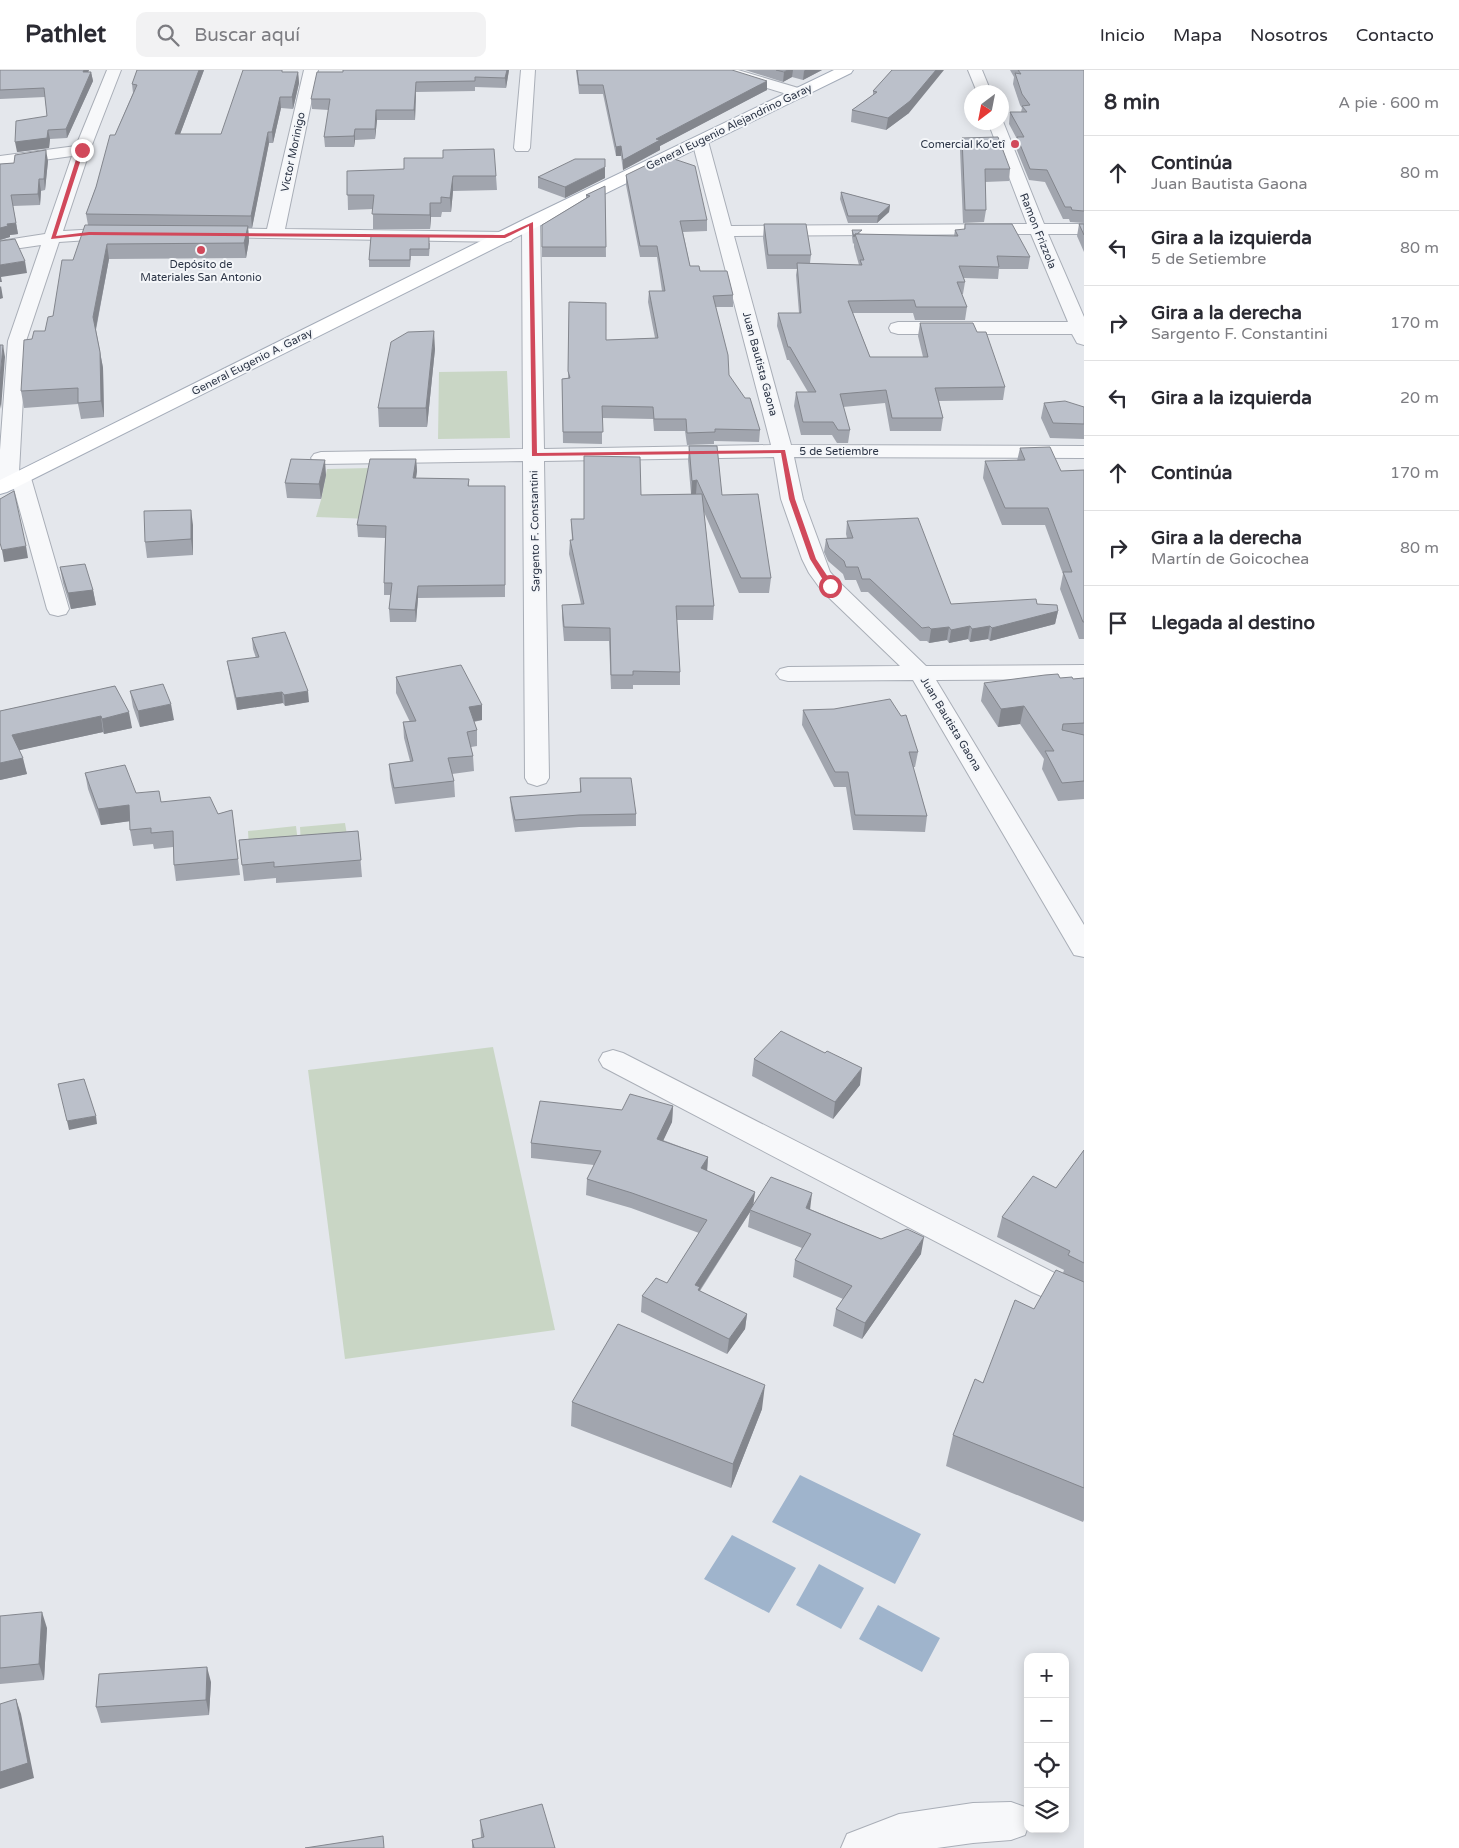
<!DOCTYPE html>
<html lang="es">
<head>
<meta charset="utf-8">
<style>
	body { margin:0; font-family:"Varela Round",sans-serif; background:#f2f2f3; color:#2b2b33 }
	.controls { position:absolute; right:15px; bottom:15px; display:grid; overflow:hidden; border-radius:10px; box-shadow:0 2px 12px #0003 }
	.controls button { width:45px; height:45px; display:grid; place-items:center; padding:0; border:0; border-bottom:1px solid #e1e1e2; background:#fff; color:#2b2b33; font:25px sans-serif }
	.compass { position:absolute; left:964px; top:15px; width:45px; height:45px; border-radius:50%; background:#fff; box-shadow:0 2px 12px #0003; rotate:212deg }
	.stop { position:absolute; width:15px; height:15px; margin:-11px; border:4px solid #d1495b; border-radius:50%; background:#fff }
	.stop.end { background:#d1495b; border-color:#fff; box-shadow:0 1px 5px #0008 }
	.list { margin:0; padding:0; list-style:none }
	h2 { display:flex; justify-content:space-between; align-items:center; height:65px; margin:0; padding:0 20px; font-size:21px }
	h2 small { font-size:16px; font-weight:400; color:#7c7c81 }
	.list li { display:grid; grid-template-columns:32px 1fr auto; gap:15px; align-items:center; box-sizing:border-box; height:75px; padding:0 20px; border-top:1px solid #e1e1e2 }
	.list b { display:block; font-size:19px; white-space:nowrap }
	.list p { margin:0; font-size:16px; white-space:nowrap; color:#7c7c81 }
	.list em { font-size:16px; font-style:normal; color:#7c7c81 }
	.icon { flex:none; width:28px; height:28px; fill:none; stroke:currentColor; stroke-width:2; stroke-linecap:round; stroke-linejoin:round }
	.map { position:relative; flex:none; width:1084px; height:1778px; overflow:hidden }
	header { display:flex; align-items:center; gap:30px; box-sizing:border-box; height:70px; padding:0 25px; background:#fff; border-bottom:1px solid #e1e1e2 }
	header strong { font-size:24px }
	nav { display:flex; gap:28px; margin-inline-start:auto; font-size:18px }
	.search { width:350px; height:45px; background:#f2f2f3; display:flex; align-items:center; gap:12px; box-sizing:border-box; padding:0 18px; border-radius:10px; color:#7c7c81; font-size:19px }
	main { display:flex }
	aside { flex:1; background:#fff }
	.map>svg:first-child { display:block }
</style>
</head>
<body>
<header>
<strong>Pathlet</strong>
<div class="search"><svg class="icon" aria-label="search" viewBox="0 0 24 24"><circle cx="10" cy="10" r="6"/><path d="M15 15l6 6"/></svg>Buscar aquí</div>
<nav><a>Inicio</a><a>Mapa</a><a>Nosotros</a><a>Contacto</a></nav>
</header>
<main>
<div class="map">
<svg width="1084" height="1778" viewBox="0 0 1084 1778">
	<rect width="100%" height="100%" fill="#e4e7ec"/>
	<path fill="#c9d6c5" d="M507,301L510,368L438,369L439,302Z
		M370,398L399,450L316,447L321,430L327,399Z
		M345,753L348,771L301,775L300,757Z
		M296,756L298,773L249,778L248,761Z
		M493,977L555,1260L345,1289L308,1000Z"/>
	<path fill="#9fb4cc" d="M800,1405L921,1464L895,1514L772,1452Z
		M732,1465L796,1498L769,1543L704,1509Z
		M819,1494L864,1518L841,1559L796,1535Z
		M878,1535L940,1568L922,1602L859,1569Z"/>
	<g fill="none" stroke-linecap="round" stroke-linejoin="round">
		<defs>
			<path id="minor" d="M107,0H121L90,80L63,161L118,158L124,159L127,163L124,167L118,168L59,172L26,271L19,402L28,404L31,408L69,539L66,544L58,546L50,544L47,539L14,419L8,420L0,417V380L8,271L41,175L0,181V171L45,164L72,86L0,96V86L76,76Z
				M304,0H318L285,159L505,162L511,163L514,167L511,171L505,172L205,167L202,163L205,159L211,158L267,159Z
				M521,0H535L530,78L528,81H516L514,78Z
				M715,0H738L805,20L808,23L805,26L800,28L717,3Z
				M968,0H982L991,22H977Z
				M1002,49L1044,154H1084V164H1048L1084,247V275L1077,273L1072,264H898L891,262L889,258L891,254L898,252H1068L1031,164L734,166L791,375L1084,376V388L794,387L803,429L830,502L838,511L926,596L1084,595V609L936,610L1084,855V887L1074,885L913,610L788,611L780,609L776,604L780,599L788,597L900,596L822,521L809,503L802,489L781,429L774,387L544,391L549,708L546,713L537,716L528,713L525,708L523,391L321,394L314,392L311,388L314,384L321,382L523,379L522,153L525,149L531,148L537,149L540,153L544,379L771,375L692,71L694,68H706L708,71L731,156L1027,154L988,52H1002Z
				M613,980L623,983L1084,1218V1245L1032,1222L603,997L599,990L603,983Z
				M1011,1732L1025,1737C1029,1746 1029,1756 1025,1765L1011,1770L973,1773L937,1778H841L847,1764L899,1744L973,1733Z"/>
			<path id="major" d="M834,0H853L851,3L537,157L7,422L0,424V410L525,149Z"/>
		</defs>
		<use href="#minor" stroke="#a9aeb7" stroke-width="2"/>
		<use href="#major" stroke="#a3abb8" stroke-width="2"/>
		<use href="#minor" fill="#f7f8fa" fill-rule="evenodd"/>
		<use href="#major" fill="#fff" fill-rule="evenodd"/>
	</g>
	<path fill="#a1a5ae" d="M0,0H89L88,2H91L93,11L67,68L50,69L49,78L17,82L47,46L45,27L0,29Z
		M137,0H204L180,64H221L285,2H298L299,13L293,39L281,38L273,73H269L252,158H248L249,171L246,188L109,189L96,260L103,298L104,347L81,349L78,334L24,338L21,321L32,269L45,261L53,246L73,190L88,155L86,144L115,65L133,23L132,14Z
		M343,0H509L506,18L475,17V21L416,22L415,50H377L375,69L355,70L354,77H325L324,67L329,40L312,39L311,29L343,2Z
		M576,0H732L767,20L660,76V80L623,100L621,86H616L603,24H579Z
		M745,0H822L803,10L792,7L783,12Z
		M892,0L909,43L886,60L851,52L852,40L873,25V21Z
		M1010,0H1084V153L1070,152L1069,149H1063L1045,112L1029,110L1016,78L1017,69L1009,54L1010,42H1021L1022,38L1020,35L1013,14L1014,7Z
		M962,68L1010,99L1009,111L985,112L986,140L984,152L963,153L960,80Z
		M48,91L45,120L41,121L40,135L13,136L18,164L10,165V167L0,170V94Z
		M347,101L496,106L497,120L453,121L451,142H442L441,147H431L430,159H373V139L348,140Z
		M626,105L707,150V161L683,162L690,196L700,201L733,225V237H716L729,305L760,360L759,372L714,371V374L687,375L685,361H654L653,349L602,348V374L563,373L562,309L568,308L569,232L606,270L655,268L648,232L649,221H662L657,187H640L626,115Z
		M538,107L605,108L565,128L538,118Z
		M605,116L606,187H542V155L586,128V125Z
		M841,122L890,135L889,142L877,153H848L840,129Z
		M764,154L811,185L810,193L859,195L854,177V173L853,174L852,167V160L861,164L954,166L955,160H964L965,154L1030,187L1028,199H999L998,209L964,208L965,212L963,224H962L967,237L965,250H915L913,243H853L870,287H923L918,266L920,253L977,262L1005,317L1003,330L939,331L943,348L941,361H890L885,333L843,337L850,360L848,373H837L832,365H801L794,336L796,322H808L789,290H787L777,256L778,243H799L796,205L797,199H767L763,168Z
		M1079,154H1084V182L1077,166Z
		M430,173L429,186H411L410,197H369V190Z
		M435,279L427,357H379L378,338Z
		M1044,333L1084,337V369L1050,368L1041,348Z
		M689,376L722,425L771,508L769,523H739L704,442L714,536L713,550H677L680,602V615H633V619H611L609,571H564L562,548V535L581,534L569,484L570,470H572L571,449H584L641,425L691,424L688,390Z
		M1020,378L1061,401L1084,400V569H1079L1060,519L1063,504L1045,455H1002L983,408L985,391H1017Z
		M416,389L417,401L416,408L469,409V416H505V527L418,528L416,552H390L389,539L391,525H384V513L385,468L358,467L357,455Z
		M326,405L321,429L287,428L285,413Z
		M847,451L951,534H1037L1058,541L1055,554L990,571L988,569L970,572L968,569L949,573L947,570L929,573L927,571H920L868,522H861L856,510H845L843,504L828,491L824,482L826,469L847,468L846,464Z
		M193,455V485L147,488L145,472Z
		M60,497L93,520L96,535L71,539L63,513Z
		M252,568L309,632L285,636L283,633L237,640L229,602L227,591L256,588L253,579Z
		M396,607L482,635V650L474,652L477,660V676L471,677L473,686L474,701L452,704L454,711L455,727L395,734L390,709L389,694L410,691L404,668L403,652H410L396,623Z
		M1060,608L1073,609L1084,608V729L1058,731L1042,699L1044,689L1020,654L998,657L981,631L984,613Z
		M115,616L132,658L104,664L103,662L19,680L27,704L0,710V641Z
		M130,621L174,650L140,657L133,637Z
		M803,640L918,682L915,697H913L927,746L925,762L853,760L846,717H834L802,655Z
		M85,703L136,723L161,732L218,744L232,740L240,805L176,811L174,795L173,777L154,779L153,774L133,776L130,760V751L101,755L88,719Z
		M580,708L636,744V756L579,757L515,762L511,739L510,727L580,723Z
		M358,761L362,807L276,813V808L244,811L239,770Z
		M754,989L860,1015L833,1049L752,1006Z
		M673,1036L672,1052L663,1070L708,1087L707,1101L755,1122L753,1135L810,1139L881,1169L921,1184L862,1269L833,1256L836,1239L843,1229L793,1207L795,1190L802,1178L748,1157L750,1142L700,1221L747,1244L745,1259L727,1284L641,1242L642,1226L667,1213L699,1163L631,1138L586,1125L587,1109L594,1095L531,1088V1073L622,1040Z
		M1084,1080V1450L1083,1452L946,1396L953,1365L983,1313L1034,1239L1063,1203L1064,1200L997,1167L1002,1147L1056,1118Z
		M572,1332L762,1339L731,1418L571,1356Z
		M0,1546L47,1558L44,1610L0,1614Z
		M211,1612L209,1645L101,1653L96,1637Z
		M480,1750L555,1778H472V1770L481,1768Z"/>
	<path fill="#83868d" d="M84,0H89L84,11L83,2Z
		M199,0H204L176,75L175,64Z
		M507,0H509L506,18L505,8Z
		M788,0H793L792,7L783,12L784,2Z
		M805,0H822L803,10L804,1Z
		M936,0H944L909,43L886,60L888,48Z
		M91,2L93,11L67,68L66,59Z
		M298,2L299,13L293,39L292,27Z
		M767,11V20L660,76V80L623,100V90L656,69Z
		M416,12V22L415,50L414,40Z
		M280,27L281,38L273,73L272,62Z
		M376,40L377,50L375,69V59Z
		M355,59V70L354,77V66Z
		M48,60L50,69L49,78L17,82L15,72Z
		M268,62L269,73L252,158L251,146Z
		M621,76V86H616V77Z
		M46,80L48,91L45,120L44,109Z
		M605,97V108L565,128V117Z
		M453,106V121L451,142L450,128Z
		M39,109L41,121L40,135L38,124Z
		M430,133L431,147L430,159Z
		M890,135L889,142L877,153L878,146Z
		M16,153L18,164L10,165V167L0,170V158L7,154Z
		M248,156L249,171L246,188L244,173Z
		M107,174L109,189L95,263L93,247Z
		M25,191L27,203L1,207L2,212H0V195Z
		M1,216L3,228L0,229V217Z
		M434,261L435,279L427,357L426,338Z
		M3,275L5,287L1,339L0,334V308Z
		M100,282L103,298L104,347L101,331Z
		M416,389L417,401L414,420L413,408Z
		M325,390L326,405L321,429L319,414Z
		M697,410L696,424L691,426L692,411Z
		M191,440L193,455V485L191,469Z
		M26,476L28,488L4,492L2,480Z
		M418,516V528L416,552L415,540Z
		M93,520L96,535L71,539L68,523Z
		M1058,541L1055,554L990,571L992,558Z
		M970,556L968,569L949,573L951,560Z
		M990,556L988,569L970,572L972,559Z
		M949,557L947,570L929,573L931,559Z
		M308,621L309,632L285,636L284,625Z
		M282,622L283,633L237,640L236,628Z
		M171,634L174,650L140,657L138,641Z
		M482,635V650L469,652V637Z
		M1024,636L1020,654L998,657L1001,639Z
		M129,642L132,658L104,664L102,649Z
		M101,646L103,662L16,681L12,665Z
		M23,688L27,704L0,710V693Z
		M129,735L131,751L101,755L98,739Z
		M862,998L860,1015L833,1049L835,1032Z
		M673,1036L672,1052L657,1084V1069Z
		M96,1046L97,1054L69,1060L67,1051Z
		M708,1087L707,1102L701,1098Z
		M755,1122L753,1137L750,1140V1142L699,1221V1233L695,1215Z
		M812,1123L810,1140L806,1138Z
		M924,1167L921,1184L862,1269L865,1253Z
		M747,1244L745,1259L727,1284L729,1269Z
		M765,1315L762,1339L731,1418L733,1394Z
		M42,1542L47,1558L44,1610L39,1594Z
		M207,1597L211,1612L209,1645L206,1630Z
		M16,1629L21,1644L34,1708L0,1719V1702Z"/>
	<path fill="#bbc0ca" stroke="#83868d" d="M0,0H84L83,2H91L66,59L48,60L47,68L15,72L16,51L47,46L44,18L0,20Z
		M137,0H199L175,64H221L243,0H282V2H298L292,27H280L272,62H268L251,146L86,144L96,117L110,65H115L137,15L132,14Z
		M343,0H507L505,8L475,7V11L416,12L414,40H376L375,59H355L354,66L324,67L330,29H311L317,2H343Z
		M577,0H732L767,11L656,69L660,70L623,90L621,76L616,77L603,15H579Z
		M776,0H788L784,2Z
		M892,0H936L910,31L888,48L852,40L877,22L873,21Z
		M1018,0H1084V141L1072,140L1071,137H1065L1047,100L1030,99L1017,67H1024L1010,42H1027L1022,36L1030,35L1022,24L1015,3L1021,4Z
		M998,67L1010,99H985L986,140H965L962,68Z
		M494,79L496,106H453L450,128L441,127V133H430V145L372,144L374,125H347V101L404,99V88H443V80Z
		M46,80L44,109H39L38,124L11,125L16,153L7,154L8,156L0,158V94L14,93L15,85Z
		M665,86L695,96L707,150L680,151L690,196H699L700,201H727L733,225L713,226L728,285L729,305L745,328H750L760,360L715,359V362L687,363L686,349H654L653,337L602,336L603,362H563L562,309L570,308L568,301L569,232L606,233V270L658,268L649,221H665L657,176H640L626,105Z
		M575,89H605V97L565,117L538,107Z
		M605,116L606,177H542V155L590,126L586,125Z
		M841,122L890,135L878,146H848Z
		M764,154H806L811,185H768Z
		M965,154H1012L1030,187L997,186L999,197L959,196L965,212H957L967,237H916L914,230L848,231L870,287H928L920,253H973L977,262H986L1005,317L935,318L943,348H892L886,320L840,324L850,360H838L833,352H803L796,322H816L790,277H788L778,243H801L797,193L862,195L860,190H864L855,164L958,166L955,160L965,159Z
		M1079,154H1084V165Z
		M85,155L248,156L244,173L107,174L93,247L100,282L101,331L78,333V318L21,321L24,270L32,269L34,261H45L48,247L53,246L62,190H73Z
		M852,160H862L857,164H855L854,167Z
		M371,166H429V179H410V190H369Z
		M15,169L25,191L0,195V171Z
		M434,261L426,338H378L391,272L408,262Z
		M0,275H3L0,308Z
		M1065,331L1084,337V354L1053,353L1044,333Z
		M689,376H717L722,425L758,424L771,508H741L697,410L692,411Z
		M1050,377L1061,401L1084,400V552H1083L1063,502H1072L1048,438H1005L985,391L1025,390L1020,378Z
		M584,386L640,387L641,425L702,424L714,536H676L680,602L633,601V605H611L610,558L564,557L562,535L584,534L570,470H573L571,449H584Z
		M291,389L325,390L319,414L285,413Z
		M370,389H416L413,408L469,409L468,416H505V515L418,516L415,540L389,539L392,513H384L386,456L357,455Z
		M14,421L26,476L2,480L0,473V429Z
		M191,440V469L145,472L144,441Z
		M918,448L951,534L1036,529L1037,534L1057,535L1058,541L992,558L990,556L972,559L970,556L951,560L949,557L931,559L929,557L922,558L870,509H862L858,497H846L844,491L829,478L826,469L853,468L847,451Z
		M85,494L93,520L68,523L60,497Z
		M285,562L308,621L284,625L282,622L236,628L227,591L259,587L252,568Z
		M461,595L482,635L469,637L477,660L467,662L473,686L448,688L454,711L394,718L389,694L413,691L403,652L416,651L396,607Z
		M1058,604L1060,608L1072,607L1073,609L1084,608V653L1063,654L1062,660L1084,665V711L1062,713L1045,681H1054L1024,636L1001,639L984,613L1045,605Z
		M163,614L171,634L138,641L130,621Z
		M115,616L129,642L102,649L101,646L12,665L23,688L0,693V641Z
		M890,629L901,646L906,645L918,682H909L927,746L855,745L848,702H835L803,640L834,639Z
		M125,695L136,723L159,721L161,732L210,727L218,744L232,740L238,789L174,795L173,761L151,763V758L130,760L129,735L98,739L85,703Z
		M580,708H631L636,744L579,745L515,750L510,727L581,722Z
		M358,761L361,790L274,797V792L242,795L239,770Z
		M781,961L825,983L827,981L862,998L835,1032L754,989Z
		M84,1009L96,1046L67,1051L58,1014Z
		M630,1024L673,1036L657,1069L708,1087L701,1098L755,1122L695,1215L700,1217L698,1220L747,1244L729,1269L642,1226L656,1208L667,1213L707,1150L632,1123L587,1109L601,1081L531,1073L540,1031L622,1040Z
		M1084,1080V1193L1068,1185L1070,1181L1002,1147L1033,1106L1056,1118Z
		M771,1107L812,1123L806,1138L881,1169L907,1159L924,1167L865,1253L836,1239L852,1216L795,1190L811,1164L750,1140Z
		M1056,1200L1084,1212V1418L953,1365L975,1309L983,1313L1015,1230L1034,1239Z
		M618,1254L765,1315L733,1394L572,1332Z
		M42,1542L39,1594L0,1598V1546Z
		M207,1597L206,1630L96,1637L99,1604Z
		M16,1629L28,1693L0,1702V1634Z
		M542,1734L555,1778H474L472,1770L484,1767L480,1750Z
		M383,1766L384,1778H305Z"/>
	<path fill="#d1495b" d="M82,79L84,80L56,166L89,162L504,165L533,152L537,383L785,380L795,429L816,489L834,516L828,518L810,489L789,429L781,383L532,386L529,156L505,168L89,165L51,169L79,80Z"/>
	<g fill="#d1495b" stroke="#f4f6f9" stroke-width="2">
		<circle cx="1015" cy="74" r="5"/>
		<circle cx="201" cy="180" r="5"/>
	</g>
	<g text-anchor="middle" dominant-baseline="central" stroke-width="4" stroke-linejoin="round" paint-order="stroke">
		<g font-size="11" fill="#2b3445" stroke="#f4f6f9">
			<text transform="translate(729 57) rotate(-26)">General Eugenio Alejandrino Garay</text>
			<text transform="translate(293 82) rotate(-78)">Victor Morinigo</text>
			<text transform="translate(1038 161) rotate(68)">Ramon Frizzola</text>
			<text transform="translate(252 292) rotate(-27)">General Eugenio A. Garay</text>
			<text transform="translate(760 294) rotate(75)">Juan Bautista Gaona</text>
			<text x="839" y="381">5 de Setiembre</text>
			<text transform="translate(535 461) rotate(-91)">Sargento F. Constantini</text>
			<text transform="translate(951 654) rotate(59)">Juan Bautista Gaona</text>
		</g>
		<g font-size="11" fill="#2b3445" stroke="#f4f6f9" text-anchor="end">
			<text x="1005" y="74">Comercial Ko'etî</text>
			<text x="201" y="194" text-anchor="middle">Depósito de<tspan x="201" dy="13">Materiales San Antonio</tspan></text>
		</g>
	</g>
</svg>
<div class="controls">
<button>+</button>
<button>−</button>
<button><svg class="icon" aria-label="locate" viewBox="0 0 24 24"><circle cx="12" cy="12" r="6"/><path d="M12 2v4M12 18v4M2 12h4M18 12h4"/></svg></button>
<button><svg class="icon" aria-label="layers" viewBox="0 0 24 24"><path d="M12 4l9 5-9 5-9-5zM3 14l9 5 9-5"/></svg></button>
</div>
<svg class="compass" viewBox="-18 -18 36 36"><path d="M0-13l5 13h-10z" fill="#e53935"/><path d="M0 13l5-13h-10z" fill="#7c7c81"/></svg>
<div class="stop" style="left:830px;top:516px"></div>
<div class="stop end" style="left:82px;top:80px"></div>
</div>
<aside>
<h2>8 min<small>A pie · 600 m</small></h2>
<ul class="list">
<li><svg class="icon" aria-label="ahead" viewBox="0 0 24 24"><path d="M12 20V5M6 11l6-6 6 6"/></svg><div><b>Continúa</b><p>Juan Bautista Gaona</p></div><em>80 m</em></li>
<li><svg class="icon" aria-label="left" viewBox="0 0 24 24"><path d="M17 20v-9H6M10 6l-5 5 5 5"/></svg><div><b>Gira a la izquierda</b><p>5 de Setiembre</p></div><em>80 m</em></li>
<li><svg class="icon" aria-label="right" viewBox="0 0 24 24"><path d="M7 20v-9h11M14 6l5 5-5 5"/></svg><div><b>Gira a la derecha</b><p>Sargento F. Constantini</p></div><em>170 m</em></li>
<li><svg class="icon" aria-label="left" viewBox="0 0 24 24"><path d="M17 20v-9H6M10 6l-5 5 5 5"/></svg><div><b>Gira a la izquierda</b></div><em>20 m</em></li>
<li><svg class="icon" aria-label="ahead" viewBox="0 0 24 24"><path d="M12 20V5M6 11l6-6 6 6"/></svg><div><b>Continúa</b></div><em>170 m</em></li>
<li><svg class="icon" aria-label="right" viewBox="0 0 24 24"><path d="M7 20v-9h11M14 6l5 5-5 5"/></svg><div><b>Gira a la derecha</b><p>Martín de Goicochea</p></div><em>80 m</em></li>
<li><svg class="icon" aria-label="arrive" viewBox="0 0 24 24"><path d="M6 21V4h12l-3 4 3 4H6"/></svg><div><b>Llegada al destino</b></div></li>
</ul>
</aside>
</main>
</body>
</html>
